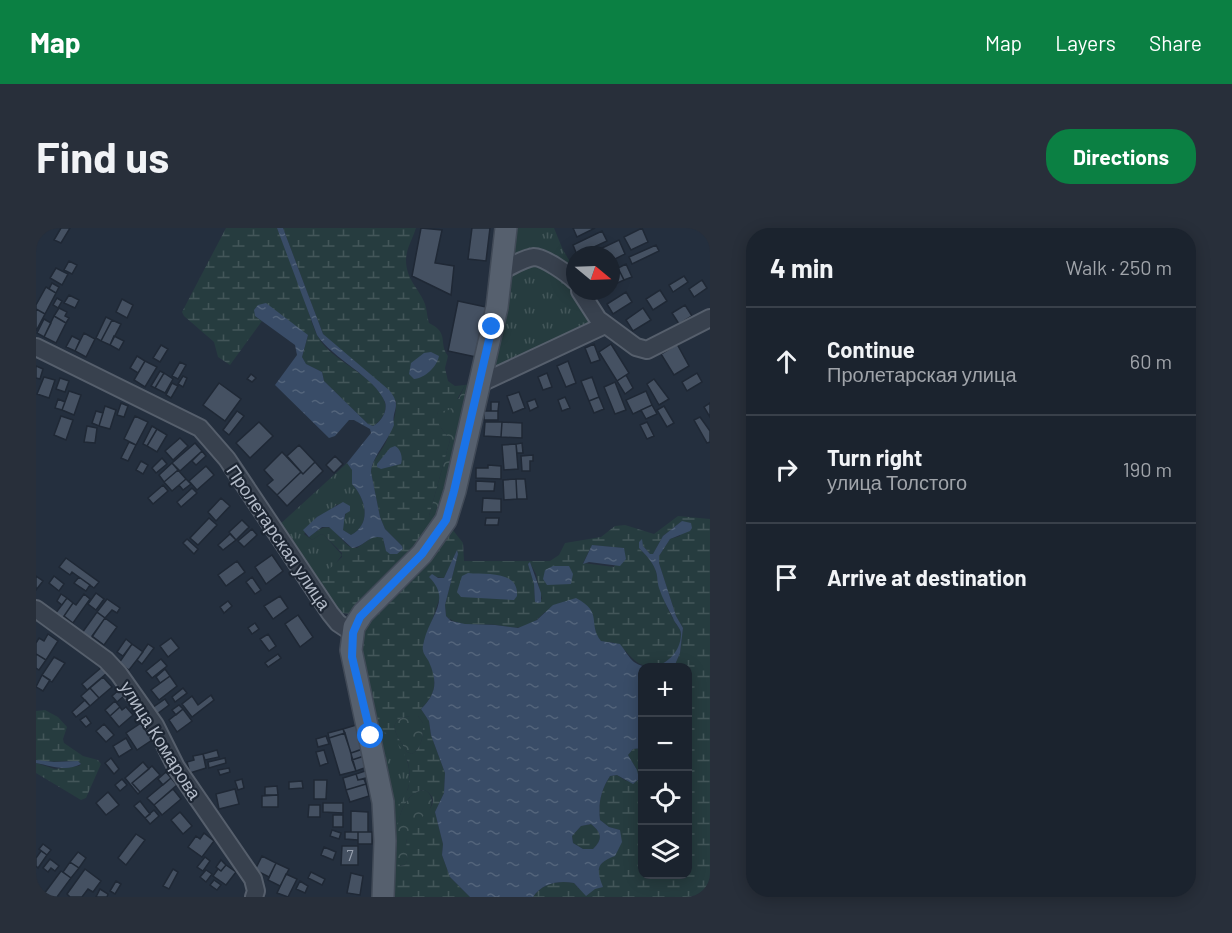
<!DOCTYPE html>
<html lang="en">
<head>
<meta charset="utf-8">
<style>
	body { margin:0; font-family:Barlow,sans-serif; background:#282f3a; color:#f1f3f6 }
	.controls { position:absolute; right:18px; bottom:18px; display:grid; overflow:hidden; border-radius:12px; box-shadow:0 3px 15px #0003 }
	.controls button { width:54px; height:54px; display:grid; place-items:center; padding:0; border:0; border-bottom:2px solid #39404a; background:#1b232e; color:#f1f3f6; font:30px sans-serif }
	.compass { position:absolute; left:530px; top:18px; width:54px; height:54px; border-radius:50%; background:#1b232e; box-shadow:0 3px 15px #0003; rotate:109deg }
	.stop { position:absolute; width:18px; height:18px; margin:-14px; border:4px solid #1a73e8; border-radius:50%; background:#fff }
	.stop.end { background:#1a73e8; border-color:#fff; box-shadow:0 2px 6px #0008 }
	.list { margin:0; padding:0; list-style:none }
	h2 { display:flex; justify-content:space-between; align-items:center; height:78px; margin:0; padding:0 24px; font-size:26px }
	h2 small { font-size:20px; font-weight:400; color:#a0a4aa }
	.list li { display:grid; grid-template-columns:39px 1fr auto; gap:18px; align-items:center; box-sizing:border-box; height:108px; padding:0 24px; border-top:2px solid #39404a }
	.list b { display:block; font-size:22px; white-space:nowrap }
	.list p { margin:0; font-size:20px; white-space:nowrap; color:#a0a4aa }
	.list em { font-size:20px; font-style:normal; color:#a0a4aa }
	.icon { flex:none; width:33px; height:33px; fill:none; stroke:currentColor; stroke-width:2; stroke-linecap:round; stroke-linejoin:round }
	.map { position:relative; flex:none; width:674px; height:669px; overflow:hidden; border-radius:24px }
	header { display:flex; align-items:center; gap:36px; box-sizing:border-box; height:84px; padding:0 30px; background:#0b8043; color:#fff }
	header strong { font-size:28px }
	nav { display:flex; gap:33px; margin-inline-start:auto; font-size:21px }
	.intro { display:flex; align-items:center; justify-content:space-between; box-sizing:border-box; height:144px; padding:0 36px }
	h1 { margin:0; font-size:42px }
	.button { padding:15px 27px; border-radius:24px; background:#0b8043; color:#fff; font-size:21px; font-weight:700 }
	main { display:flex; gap:36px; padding:0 36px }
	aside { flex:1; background:#1b232e; border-radius:24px; box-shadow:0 3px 15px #0003 }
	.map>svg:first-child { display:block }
</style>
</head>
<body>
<header>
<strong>Map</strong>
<nav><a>Map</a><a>Layers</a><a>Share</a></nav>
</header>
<div class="intro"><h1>Find us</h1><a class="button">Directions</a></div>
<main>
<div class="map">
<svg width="674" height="669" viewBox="0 0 674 669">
	<defs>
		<pattern id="grass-tufts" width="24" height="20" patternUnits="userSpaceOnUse" patternTransform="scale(1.5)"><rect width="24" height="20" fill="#263c3f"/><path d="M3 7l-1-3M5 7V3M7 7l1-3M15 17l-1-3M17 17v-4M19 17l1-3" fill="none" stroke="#435659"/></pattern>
		<pattern id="forest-crowns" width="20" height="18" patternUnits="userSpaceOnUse" patternTransform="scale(1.5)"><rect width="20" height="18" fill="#263c3f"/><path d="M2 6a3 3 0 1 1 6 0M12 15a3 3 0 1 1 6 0" fill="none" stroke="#435659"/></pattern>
		<pattern id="wetland-marsh" width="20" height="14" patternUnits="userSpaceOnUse" patternTransform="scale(1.5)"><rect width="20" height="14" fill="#263c3f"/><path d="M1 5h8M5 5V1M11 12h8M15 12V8" fill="none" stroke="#435659"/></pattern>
		<pattern id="water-ripples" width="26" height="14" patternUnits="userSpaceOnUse" patternTransform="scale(1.5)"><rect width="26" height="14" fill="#394c67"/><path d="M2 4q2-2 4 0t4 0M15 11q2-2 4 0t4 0" fill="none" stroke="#53647b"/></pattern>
	</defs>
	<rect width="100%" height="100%" fill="#242f3e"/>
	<path fill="url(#grass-tufts)" d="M476,0H518L527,22L539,42V63H553L572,90L449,149Z
		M311,235L316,242V256C330,271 336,296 315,307L307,302L306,298L310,285L301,276L295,282L281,289L268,306L276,312L285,306L288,307L306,327L283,358L242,298Z
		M337,496C343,501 351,504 357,509C370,521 377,544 372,560C369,573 360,586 353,598Z"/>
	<path fill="url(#forest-crowns)" d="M437,155L412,265L399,291H395L393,288L414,212L402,196L400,189L402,184L423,170L429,157Z
		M374,488H382L387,495C387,507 387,519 376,526L371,524C362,509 347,492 374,488Z
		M389,562C409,575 379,600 370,612L372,624L371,633L369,637L363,638C355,618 361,563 389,562Z"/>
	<path fill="url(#wetland-marsh)" fill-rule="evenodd" d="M190,0H241C250,23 260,45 268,69C273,84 276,101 286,115C302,136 341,149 349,175C352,183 344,194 337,198L332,196L288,153L286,144L270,136L266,129L272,107L219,88L226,93L194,137L182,129L178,114L148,88L146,84Z
		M247,0H380C377,10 370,21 370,32C370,52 383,60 389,76C391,82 391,89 393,95C414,105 402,115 412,128L409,140L412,153L419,158L429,157L418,177L413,182L402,184C398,195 409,204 414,212L393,288L402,295L318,386L305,385L283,358L287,347L306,329V325L288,307L285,306L276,312L273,309C300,287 295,307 316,320H321L338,308L347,310L350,323L366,318L349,301L344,289L335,244C336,231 345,225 350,214C355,203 361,186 360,173L287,106Z
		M642,288L674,291V669H497C506,655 523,652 538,655L543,661L562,645L563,638L570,631L584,602L573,599L564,592C562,575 565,562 574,548L581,547L590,553L601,542L592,527L597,521L606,520V646H652V440L638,439L644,425L647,400L640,388L623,335V328L634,311L644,308L646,293L627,308L617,326H614L607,318L603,320C609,326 616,333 619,341C622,349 622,357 625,364C629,374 633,385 639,394C640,397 643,399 644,402C650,418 633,437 617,438C595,439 595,422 578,415C575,413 569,415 565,413L560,407L559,400L509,384C502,391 496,397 485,399C477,401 469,398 461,397C443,395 424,401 410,388L409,377L422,326L421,323L408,350L393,348L401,357L405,366L388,416C386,424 390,426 393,433C402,453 400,466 385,481L393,493L395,507L409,545L408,565L399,584L407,616L406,627L414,649L434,669H351L353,598L372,561L374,547L372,534L365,520L357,510L337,496L322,407L413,297L427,315L428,333H514L523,327L529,315L565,309L579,298L589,297L618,306ZM556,317L588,320L578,339L547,335ZM494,335L500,346L506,371L499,374L498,356L492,336ZM374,488H382L387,495C387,507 387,519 376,526L371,524C362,509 347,492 374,488ZM389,562C412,577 378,591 372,604C367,615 375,627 369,637L364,638C355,618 361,563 389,562Z
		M9,482L22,489L31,499L27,511L28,515L47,528L62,532L65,536L50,570L45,572L0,545V535L19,541L43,538L45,536C32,530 15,536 0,532V483Z
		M555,596C566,605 567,611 557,621H547L537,615L536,608L545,598Z"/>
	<path fill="url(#water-ripples)" fill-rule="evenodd" d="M241,0H247L287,106L353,162C367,179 355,181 358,197C352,213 336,229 335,244L344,289L349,301L366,318L367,321L361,326H354L350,323L347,310C334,305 328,319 316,320L293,299H286L273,309L267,302L281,289L307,274L314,278V283L309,286L307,302L315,307C336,296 330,271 316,256V242L311,235L335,205L334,201L318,192H313L299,208L293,210L239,157L261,127L259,117L219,88L218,82L222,77L230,75L272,107L266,129L270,136L286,144L288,153L332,196L337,198C345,194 352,183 349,174C339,149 297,131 281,107Z
		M395,124L403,128C401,139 389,150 378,151L373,146L375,135L388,125Z
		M359,218C365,221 367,230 365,236L345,241L341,239V236L354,220Z
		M646,293L655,295L656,300L654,303L634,311L623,328V335L640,388L647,400L644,425L638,439L606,440V520L597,521L592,527L601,542L603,551L597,556L581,547L574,548C565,562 562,575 564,592L573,599L584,602L586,614L579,628C560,635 560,641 567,659L559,661L550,668L538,655C523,652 506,655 497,669H434L414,649L406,627L407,616L399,584L408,565L409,545L395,507L393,493L385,481C400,466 402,454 393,434C392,431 387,426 387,422C386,421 388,414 388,413C394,387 416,372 393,349L396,346L402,350H408L421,322L422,326L409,377L410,388L415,393L429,396L459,397L482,400L501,392L517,377L540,370C568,385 551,395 565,413L584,416C588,421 593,430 598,434C619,448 645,429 645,406C645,400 639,396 637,390C632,380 626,370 623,360C621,354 622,347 619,341C616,333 609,326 603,320V314L606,311L607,318L614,326H617L627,308ZM555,596C566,605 567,611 557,621H547L537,615L536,608L545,598Z
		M556,317L588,320L590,331L584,338L553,334L547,336Z
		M494,334L505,365V374L502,375L499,374L498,356L492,336Z
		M517,338H533L537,346L535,356L511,357L507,351L509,342Z
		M432,345C451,347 483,342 481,368L478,372L425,369L421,364L426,348Z
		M0,532L18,534L42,533L45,536C30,544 16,538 0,535Z"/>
	<path fill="#455162" stroke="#1f2835" stroke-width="1.5" d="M25,0H34L25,15L18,12Z
		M385,0L406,2L399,35L418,38L415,67L376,48Z
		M436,0H454L450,33L432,31Z
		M537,0H559L541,9Z
		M606,0L612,14L595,22L588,9Z
		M566,3L571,13L541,27L537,17Z
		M583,12L589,26L575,33V27H567L564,21Z
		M620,17L623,23L596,36L593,29Z
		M33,33L41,37L36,46L28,42Z
		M590,36L596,49L588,52L582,40Z
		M20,40L32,46L26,57L14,50Z
		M582,40L588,52L575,58V44Z
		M648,48L652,54L637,64L633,57Z
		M666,52L671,60L658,69L653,61Z
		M16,55L23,59L20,65L13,61Z
		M10,59L20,65L9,86L0,81V77Z
		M624,62L631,73L617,82L610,71Z
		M590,64L596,74L577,86L571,76Z
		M33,67L43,72L39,80L28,75Z
		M21,70L26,73L22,80L17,77Z
		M86,71L97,77L91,90L80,84Z
		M422,73L450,79L440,129L412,123Z
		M649,77L656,88L643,96L636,85Z
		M23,80L31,84L29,88L33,90L30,95L18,88Z
		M607,80L615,92L597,103L590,92Z
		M0,81L9,86L0,103Z
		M18,88L30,95L20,115L8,109Z
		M70,89L76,92L65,113L60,110Z
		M8,91L15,95L8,109L1,105Z
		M76,92L85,96L74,117L65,113Z
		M48,105L59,111L50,129L39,123Z
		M36,108L44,112L39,123L30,119Z
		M78,108L88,113L83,122L74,117Z
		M558,116L564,132L555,135L549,120Z
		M575,116L593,145L581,153L563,124Z
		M641,116L653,138L638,147L625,126Z
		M125,117L132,121L124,134L117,130Z
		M101,128L109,133L102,145L94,140Z
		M109,133L121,139L109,159L98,152Z
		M532,133L540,155L530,159L521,138Z
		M144,134L150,137L142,151L136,148Z
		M0,138L7,141L4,151L0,150Z
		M124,143L128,145L119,160L115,158Z
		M128,145L137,151L129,165L119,160Z
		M511,145L516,159L507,162L502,149Z
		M661,145L666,154L651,163L646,154Z
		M215,146L220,150L216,154L211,151Z
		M590,147L597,160L589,166L581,153Z
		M147,148L151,150L147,159L142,156Z
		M8,149L19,152L13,170L1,166Z
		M556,149L563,169L553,173L545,153Z
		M24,150L33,153L29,164L20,161Z
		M618,151L633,171L623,177L611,156Z
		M579,154L590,182L579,186L568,159Z
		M136,155L142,158L135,170L130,167Z
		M183,155L205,171L189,193L167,177Z
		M33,163L45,167L38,187L26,182Z
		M610,163L616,177L597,186L590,172Z
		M483,164L489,180L477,185L471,168Z
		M529,169L534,180L526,183L522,172Z
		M563,169L568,181L558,185L553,173Z
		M22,171L29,174L26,182L19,180Z
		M499,171L502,179L494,183L491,174Z
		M455,174H463L462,183H455Z
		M85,175L92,178L88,189L81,187Z
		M674,175V189L668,179Z
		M616,177L621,186L610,191L605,182Z
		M69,178L80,182L74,201L63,198Z
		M628,178L638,195L631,199L621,182Z
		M60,183L67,185L63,198L56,195Z
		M201,183L208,188L193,207L187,202Z
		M448,183H462V192H448Z
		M25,188L37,192L30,212L18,207Z
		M99,188L112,194L100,217L88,211Z
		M664,189L674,203V214L671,215L658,192Z
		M223,194L237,208L214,230L200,215Z
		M449,194H466L465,209L448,208Z
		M466,194L486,195V210L465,209Z
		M611,194L618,208L611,211L604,197Z
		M51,198L61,200L59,215L48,214Z
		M116,198L121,201L111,218L107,216Z
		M121,201L131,207L121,224L111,218Z
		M144,210L152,218L137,232L129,223Z
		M93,214L100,217L92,233L85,230Z
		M159,215L166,223L144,243L136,235Z
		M486,215L487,225H481L480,216Z
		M480,216L482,241L468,242L466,217Z
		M263,217L279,234L267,246L251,228Z
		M166,223L170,228L160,237L156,233Z
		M246,224L265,244L241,267L231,257L237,252L228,242Z
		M497,227V233H494V243H486L485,228Z
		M299,228L307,236L298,245L290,237Z
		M126,230L131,236L120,245L116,240Z
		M105,233L112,237L107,246L100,242Z
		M279,234L287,243L251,278L241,267L265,244L267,246Z
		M136,235L142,242L128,254L123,247Z
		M452,237L465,238V251L440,250V240H452Z
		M170,238L178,247L161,262L153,253Z
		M142,242L150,251L136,263L128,254Z
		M150,251L155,256L147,262L143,257Z
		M480,251L481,271L468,272L467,252Z
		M480,251H489L491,271H481Z
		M440,253L459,254L458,263H440Z
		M127,257L132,263L117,276L112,270Z
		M156,260L161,265L145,279L141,274Z
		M185,270L194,278L180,293L172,284Z
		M447,270L465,271V284H446Z
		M173,290L181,297L162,317L154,310Z
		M450,290H463L462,297H449Z
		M206,292L213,299L200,312L193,304Z
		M216,301L221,307L208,319L202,313Z
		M194,306L200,312L187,322L182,317Z
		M151,311L162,321L158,326L147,315Z
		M236,327L247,343L230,356L219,339Z
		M30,330L63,354L58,360L36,344L34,347L23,339Z
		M201,333L209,344L190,358L182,347Z
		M0,348L7,353L0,362Z
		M18,348L28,356L23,363L13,355Z
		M43,349L54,357L50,363L38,355Z
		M216,349L225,362L219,366L210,354Z
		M60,365L68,371L60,382L52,376Z
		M25,366L31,370L26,377L21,373Z
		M48,366L54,371L37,395L28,388L37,375L40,377Z
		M244,368L252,380L237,391L228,378Z
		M31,370L37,375L26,391L19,386Z
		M71,371L84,380L81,385L76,382L69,390L61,384Z
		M192,373L196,378L188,385L184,379Z
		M61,384L69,390L54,412L46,405Z
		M262,387L277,409L264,419L249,396Z
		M69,390L81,399L68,417L56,408Z
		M219,395L223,401L216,406L212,400Z
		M12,406L22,413L10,432L0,426V415L3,410L8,413Z
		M232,406L240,418L233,423L224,411Z
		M135,410L143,420L132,429L124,418Z
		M90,411L96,416L87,428L81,424Z
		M96,416L107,424L93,442L83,435Z
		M112,416L118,420L106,436L101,432Z
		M0,426L10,432L3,442L0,440Z
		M242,426L245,430L232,439L229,435Z
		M18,429L29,435L16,454L6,447Z
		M125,431L131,438L116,450L110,443Z
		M66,439L71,445L51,462L46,456Z
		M129,441L134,448L124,455L120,449Z
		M6,447L14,452L7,463L0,459Z
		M134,448L141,458L123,472L115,462Z
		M67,449L76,459L63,470L54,460Z
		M54,460L63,470L54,478L45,468Z
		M147,460L151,465L139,474L136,469Z
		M84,461L89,467L81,474L76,468Z
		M175,467L178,472L156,489L146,476L156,468L162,477Z
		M129,471L133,477L121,486L116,480Z
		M49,472L54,478L40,489L36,484Z
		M79,473L84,479L74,488L69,482Z
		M143,477L147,481L140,487L136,482Z
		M84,479L86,482L90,479L97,487L83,499L74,488Z
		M147,481L156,493L141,504L133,492Z
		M50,488L55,495L50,499L44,492Z
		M105,495L116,512L101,522L90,505Z
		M68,496L78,507L70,514L60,503Z
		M320,497L327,521L315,525L307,501Z
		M307,501L309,505L293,510L292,505Z
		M309,505L320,543L304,547L293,510Z
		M290,508L293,516L282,519L280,511Z
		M90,510L96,521L83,529L77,518Z
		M329,520L331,527L316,532L315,525Z
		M181,522L183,529L169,532L167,526Z
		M288,522L292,535L284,538L280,524Z
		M167,526L170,540L154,545L151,534L158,532L157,528Z
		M331,527L334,538L320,543L316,532Z
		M75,530L83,541L78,546L69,535Z
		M189,530L190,535L173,540L172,534Z
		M107,534L113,541L96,555L104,564L102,566L89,550Z
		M116,538L124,547L104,564L96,555Z
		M193,540L194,544L184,547L182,542Z
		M332,542L334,549L322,552L320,546Z
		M130,544L135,550L127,557L122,551Z
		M320,546L322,552L328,551L330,556L310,562L307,550Z
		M135,550L141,557L118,577L111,570Z
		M86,551L91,557L84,563L79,557Z
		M206,551L208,560L202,562L199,553Z
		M278,552H291L290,571H278Z
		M266,553L267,560L253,561V554Z
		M330,556L333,568L314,574L310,562Z
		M241,558L242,567H229V559Z
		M137,561L145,571L126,587L118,577Z
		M199,561L203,576L183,581L180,566Z
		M72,564L83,577L70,587L60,575Z
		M242,567V579H226V568Z
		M104,573L114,586L109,590L98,578Z
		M287,575H307V585L287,584Z
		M273,577H284V589H272Z
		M118,582L123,588L114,596L109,590Z
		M315,583L332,584V604H315Z
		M144,584L156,598L147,606L135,592Z
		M297,587H307V599H297Z
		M296,602L305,605L303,611L294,608Z
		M309,604H322V612L309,611Z
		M322,604H336V616H322Z
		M168,605L178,613L166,629L152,619L160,608L164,611Z
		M100,606L109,612L90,637L82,630Z
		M7,616L15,622L11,627L3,621Z
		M306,618H322V637H305Z
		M288,619L300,624L297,632L285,627Z
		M5,623L11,627L2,640L0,638V630Z
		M42,624L50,630L43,640L34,634Z
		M226,628L240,635L233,649L219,642Z
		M169,629L174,633L167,643L161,639Z
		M14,631L23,638L19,643L15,640L12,644L7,640Z
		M185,632L190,637L185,643L180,639Z
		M34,634L43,640L35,650L27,644Z
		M240,635L253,641L244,658L232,652Z
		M190,637L200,644L190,657L177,648L182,641L185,643Z
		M49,641L65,653L57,664L52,661L46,669H34L31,666Z
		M137,641L142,644L133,661L127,658Z
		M170,642L176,646L170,654L164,649Z
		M25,643L35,650L21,669H11L8,666Z
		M275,644L289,651L286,657L272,650Z
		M315,645L327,648L324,667L311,665Z
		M250,646L261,651L252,669L241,665Z
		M178,652L185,657L181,662L174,657Z
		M80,653L85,656L79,666L74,663Z
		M264,653L272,658L269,665L260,661Z
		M64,661L72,666L71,669H60Z"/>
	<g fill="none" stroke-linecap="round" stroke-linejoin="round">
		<defs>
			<path id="minor" d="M467,42C476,38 488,30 498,29C508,29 532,46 539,53
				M544,63L562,91L600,119L611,122L674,90
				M0,119L164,200L191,231L294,385L302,395L317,405
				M443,156L569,97
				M0,381L70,432L83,446L119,497L140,539L217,651L220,663L218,669"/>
			<path id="major" d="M347,669L349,613L347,574L315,422L318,399L327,385L386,326L410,292L419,263L461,79L470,0"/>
		</defs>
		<use href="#minor" stroke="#565f6c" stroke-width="20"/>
		<use href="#major" stroke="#414a57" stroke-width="24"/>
		<use href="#minor" stroke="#38414e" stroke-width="16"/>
		<use href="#major" stroke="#56606e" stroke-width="21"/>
	</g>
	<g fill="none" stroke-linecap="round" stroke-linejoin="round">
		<path stroke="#1a73e8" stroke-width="8" d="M335,508L316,429L317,405L324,389L386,326L410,292L418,263L456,99"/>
	</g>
	<g text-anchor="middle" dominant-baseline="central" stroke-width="4.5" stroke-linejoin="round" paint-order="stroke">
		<g font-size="15" fill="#98a1af">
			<text x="314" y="627">7</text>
		</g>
		<g font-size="18" fill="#b4bcc9" stroke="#1d2633">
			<text transform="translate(243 309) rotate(56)">Пролетарская улица</text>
			<text transform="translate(125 512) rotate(58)">улица Комарова</text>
		</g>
	</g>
</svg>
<div class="controls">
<button>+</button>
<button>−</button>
<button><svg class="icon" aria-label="locate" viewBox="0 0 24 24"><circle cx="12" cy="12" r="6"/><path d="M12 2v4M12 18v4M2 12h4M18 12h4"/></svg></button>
<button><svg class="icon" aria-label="layers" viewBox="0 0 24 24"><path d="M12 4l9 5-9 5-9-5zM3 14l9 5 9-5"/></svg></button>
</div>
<svg class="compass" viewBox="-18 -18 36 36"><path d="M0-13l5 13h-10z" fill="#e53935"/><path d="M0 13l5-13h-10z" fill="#a0a4aa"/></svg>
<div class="stop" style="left:335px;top:508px"></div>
<div class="stop end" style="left:456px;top:99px"></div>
</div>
<aside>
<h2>4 min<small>Walk · 250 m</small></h2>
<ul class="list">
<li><svg class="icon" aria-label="ahead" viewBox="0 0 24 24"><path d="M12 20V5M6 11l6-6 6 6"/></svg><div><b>Continue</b><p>Пролетарская улица</p></div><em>60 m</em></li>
<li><svg class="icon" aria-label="right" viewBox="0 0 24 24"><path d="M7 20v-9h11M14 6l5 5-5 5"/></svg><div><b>Turn right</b><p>улица Толстого</p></div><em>190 m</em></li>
<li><svg class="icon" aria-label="arrive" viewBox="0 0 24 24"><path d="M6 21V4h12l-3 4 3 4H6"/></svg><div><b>Arrive at destination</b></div></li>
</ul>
</aside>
</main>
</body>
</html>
